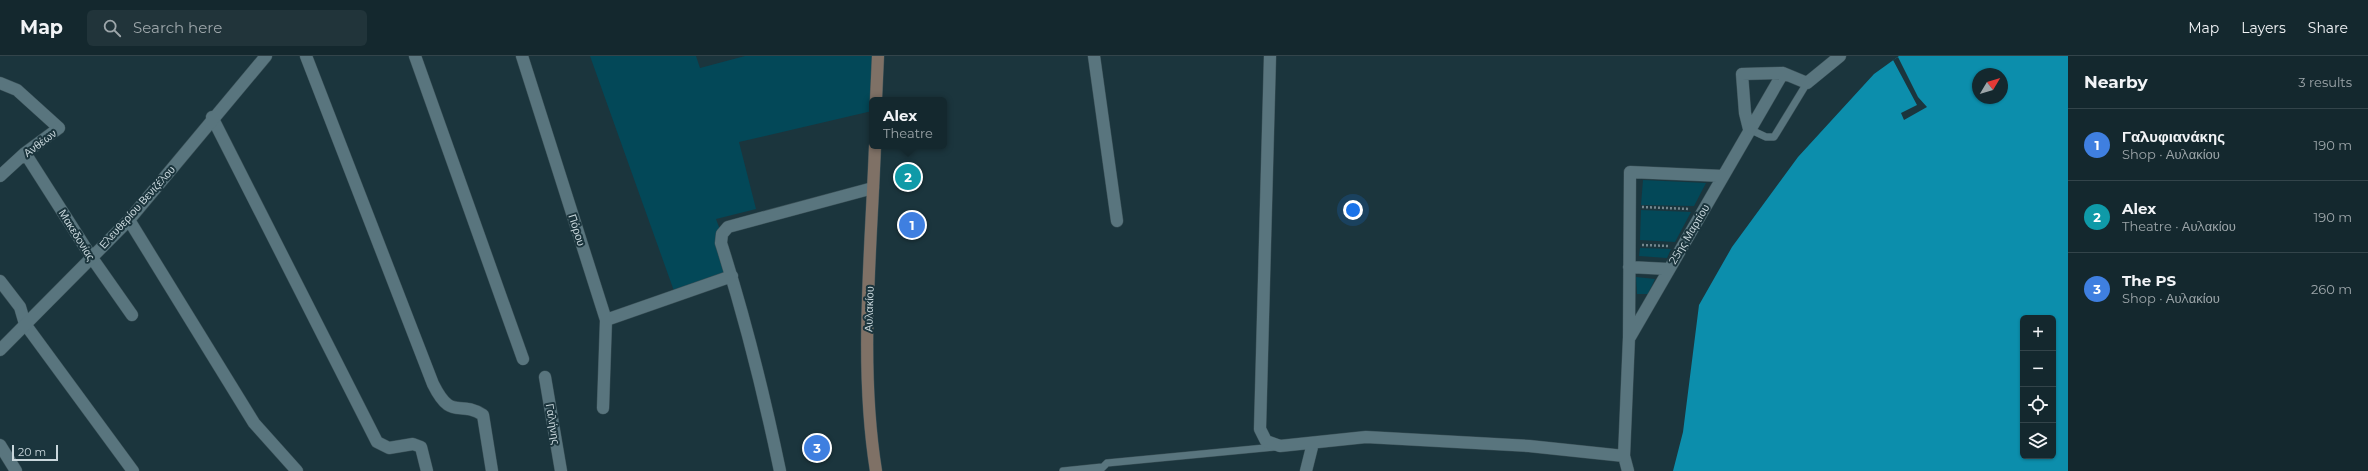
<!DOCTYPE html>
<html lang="en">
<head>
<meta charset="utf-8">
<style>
	body { margin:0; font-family:Montserrat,sans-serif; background:#21343a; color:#f1f3f6 }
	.controls { position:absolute; right:12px; bottom:12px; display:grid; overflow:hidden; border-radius:6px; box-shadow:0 1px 3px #0004 }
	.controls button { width:36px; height:36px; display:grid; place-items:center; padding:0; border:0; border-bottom:1px solid #33444a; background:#14282e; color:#f1f3f6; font:20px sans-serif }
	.compass { position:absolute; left:1972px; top:12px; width:36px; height:36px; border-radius:50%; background:#14282e; box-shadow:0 1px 3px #0004; rotate:52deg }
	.scale { position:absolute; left:12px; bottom:10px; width:46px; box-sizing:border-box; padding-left:4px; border:2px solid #c9d7dc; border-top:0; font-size:11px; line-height:14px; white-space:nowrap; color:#c9d7dc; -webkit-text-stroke:3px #1b353d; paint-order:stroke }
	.you { position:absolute; left:1353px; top:154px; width:14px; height:14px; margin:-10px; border:3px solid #fff; border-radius:50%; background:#1a73e8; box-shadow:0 0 0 6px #1a73e833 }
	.badge { display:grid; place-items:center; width:26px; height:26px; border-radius:50%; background:#f1a17c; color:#fff; font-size:13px; font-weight:700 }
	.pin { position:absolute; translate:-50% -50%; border:2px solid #fff; box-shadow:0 1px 4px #0006 }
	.popup { position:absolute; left:869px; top:41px; width:78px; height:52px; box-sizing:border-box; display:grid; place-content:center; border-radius:6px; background:#14282e; filter:drop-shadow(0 1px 3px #0005); font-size:13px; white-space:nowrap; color:#9da6aa }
	.popup b { font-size:15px; color:#f1f3f6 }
	.popup::after { content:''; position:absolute; left:50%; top:100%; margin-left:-8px; border:8px solid transparent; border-top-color:#14282e }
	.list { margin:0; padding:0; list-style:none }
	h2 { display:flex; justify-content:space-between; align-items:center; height:52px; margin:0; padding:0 16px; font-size:17px }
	h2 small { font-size:13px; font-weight:400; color:#9da6aa }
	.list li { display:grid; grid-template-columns:26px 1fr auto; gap:12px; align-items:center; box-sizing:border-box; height:72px; padding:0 16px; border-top:1px solid #33444a }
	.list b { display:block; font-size:15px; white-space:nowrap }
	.list p { margin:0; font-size:13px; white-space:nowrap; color:#9da6aa }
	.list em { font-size:13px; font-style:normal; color:#9da6aa }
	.icon { flex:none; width:22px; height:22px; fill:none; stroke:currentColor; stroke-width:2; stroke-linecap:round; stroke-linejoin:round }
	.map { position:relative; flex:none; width:2068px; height:415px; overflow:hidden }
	header { display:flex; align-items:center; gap:24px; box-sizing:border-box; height:56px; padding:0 20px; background:#14282e; border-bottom:1px solid #33444a }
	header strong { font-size:19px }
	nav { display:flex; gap:22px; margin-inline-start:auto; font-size:14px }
	.search { width:280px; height:36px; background:#21343a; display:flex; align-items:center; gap:10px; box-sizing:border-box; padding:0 14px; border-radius:6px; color:#9da6aa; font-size:15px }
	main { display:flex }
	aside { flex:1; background:#14282e }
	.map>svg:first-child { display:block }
</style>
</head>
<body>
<header>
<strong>Map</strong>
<div class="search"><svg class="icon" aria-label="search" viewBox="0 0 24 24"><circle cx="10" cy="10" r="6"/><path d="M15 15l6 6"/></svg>Search here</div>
<nav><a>Map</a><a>Layers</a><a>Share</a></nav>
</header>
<main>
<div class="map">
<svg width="2068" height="415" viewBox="0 0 2068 415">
	<rect width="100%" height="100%" fill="#1b353d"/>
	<path fill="#034858" d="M590,0H696L700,12L745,0H875L872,55L739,86L756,153L716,163L735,214L674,235Z
		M1643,124L1706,127L1694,150L1641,149Z
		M1641,154L1691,156L1675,186L1640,184Z
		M1640,192L1671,193L1667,202L1639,200Z
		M1636,221L1655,223L1648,238H1637Z"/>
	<path fill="#0c8eac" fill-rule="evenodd" d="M1899,0H2068V415H1673L1683,376L1699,249L1732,191L1798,101L1874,18ZM1978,18H2002V42H1978ZM2023,262H2053V400H2023Z"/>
	<path fill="#1b353d" d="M1898,1L1918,41L1927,51L1904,64L1901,57L1917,49L1893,4Z"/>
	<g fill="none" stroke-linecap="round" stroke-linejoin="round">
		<defs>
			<path id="service" d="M1749,73L1766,81H1774L1807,27
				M1063,415L1102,411
				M1099,415L1107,407L1274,391"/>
			<path id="minor" d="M306,0L433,328C452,366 458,343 483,359L492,415
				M415,0L523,303
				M522,0L606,264L603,352
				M1094,0L1117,165
				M1270,0L1260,373L1266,385L1280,390L1366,381L1529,390L1624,400
				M0,27L17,34L59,72L25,97L0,120
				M212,61L377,386L389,392L413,388L421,391L427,415
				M1749,73L1745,57L1742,18L1783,17L1807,27L1840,0
				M25,97L92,202L132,259
				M129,164L254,367L297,415
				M1629,211L1668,213
				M0,225L20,251L25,268L133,415
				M606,264L732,220
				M1630,281L1783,17
				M545,321L561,415
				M0,389L16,415
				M780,415C764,338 745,262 721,187L722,178L728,171L873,132
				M1306,415L1313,387
				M1628,415L1624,400L1629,281L1630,116L1723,120"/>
			<path id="tertiary" d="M0,294L129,164L266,0"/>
			<path id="secondary" d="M876,44L878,0
				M875,90C871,197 859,309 876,415"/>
		</defs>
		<use href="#service" stroke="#3a5057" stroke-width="8"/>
		<use href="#minor" stroke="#3a5057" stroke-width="13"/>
		<use href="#tertiary" stroke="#3a5057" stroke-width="13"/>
		<use href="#secondary" stroke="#3a5057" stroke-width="13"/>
		<path stroke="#73878e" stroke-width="2.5" stroke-dasharray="2 2" stroke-linecap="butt" d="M1642,151L1689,153
			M1642,189L1669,190"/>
		<use href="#service" stroke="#59757e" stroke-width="7"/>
		<use href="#minor" stroke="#59757e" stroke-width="12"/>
		<use href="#tertiary" stroke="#59757e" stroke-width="12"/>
		<use href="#secondary" stroke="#7f7166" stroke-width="12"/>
	</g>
	<g text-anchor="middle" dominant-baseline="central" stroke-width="4" stroke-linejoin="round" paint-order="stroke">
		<g font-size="11" fill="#c9d7dc" stroke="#1b353d">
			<text transform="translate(40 87) rotate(-37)">Ανθέων</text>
			<text transform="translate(137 151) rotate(-48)">Ελευθερίου Βενιζέλου</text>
			<text transform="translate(577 174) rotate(72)">Πόρου</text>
			<text transform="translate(1689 178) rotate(-59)">25ης Μαρτίου</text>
			<text transform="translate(77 179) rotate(58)">Μακεδονίας</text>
			<text transform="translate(869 253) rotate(-88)">Αυλακίου</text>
			<text transform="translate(553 368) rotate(81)">Γαλήνης</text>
		</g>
	</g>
</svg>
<div class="controls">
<button>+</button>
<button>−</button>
<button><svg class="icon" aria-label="locate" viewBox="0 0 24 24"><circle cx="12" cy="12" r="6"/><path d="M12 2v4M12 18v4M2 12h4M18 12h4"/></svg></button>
<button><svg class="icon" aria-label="layers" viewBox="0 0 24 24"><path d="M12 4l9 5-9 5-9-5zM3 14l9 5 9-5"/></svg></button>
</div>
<svg class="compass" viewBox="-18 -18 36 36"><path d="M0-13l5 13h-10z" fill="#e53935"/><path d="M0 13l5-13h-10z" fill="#9da6aa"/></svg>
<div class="scale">20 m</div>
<div class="you"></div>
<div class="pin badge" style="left:912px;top:169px;background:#3f7fe0">1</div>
<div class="pin badge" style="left:908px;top:121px;background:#0f9aa8">2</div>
<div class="popup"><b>Alex</b>Theatre</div>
<div class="pin badge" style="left:817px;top:392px;background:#3f7fe0">3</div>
</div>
<aside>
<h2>Nearby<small>3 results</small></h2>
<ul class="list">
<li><span class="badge" style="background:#3f7fe0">1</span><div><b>Γαλυφιανάκης</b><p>Shop · Αυλακίου</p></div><em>190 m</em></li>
<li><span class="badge" style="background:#0f9aa8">2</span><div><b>Alex</b><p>Theatre · Αυλακίου</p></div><em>190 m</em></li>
<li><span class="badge" style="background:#3f7fe0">3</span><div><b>The PS</b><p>Shop · Αυλακίου</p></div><em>260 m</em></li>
</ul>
</aside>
</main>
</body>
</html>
